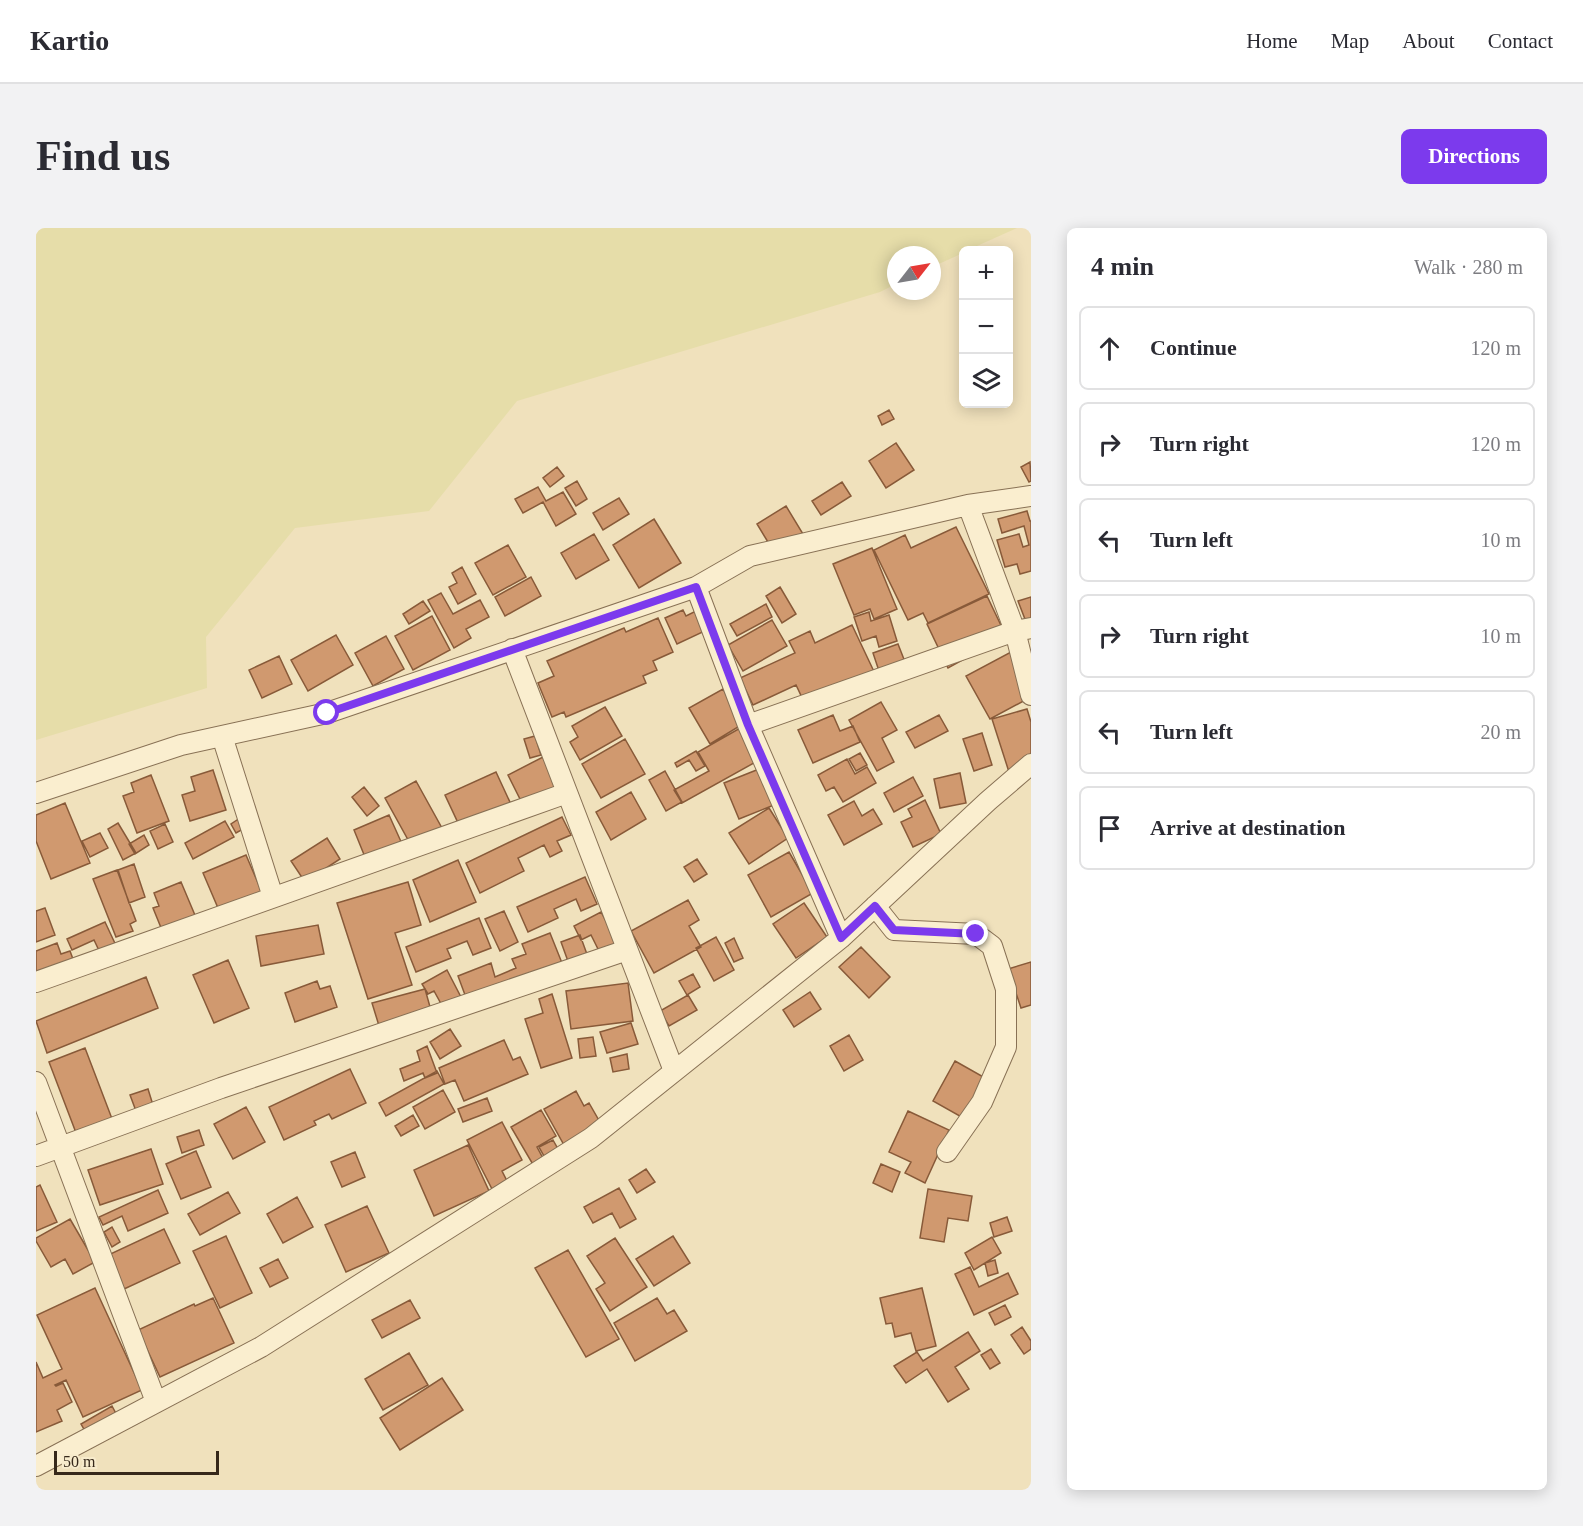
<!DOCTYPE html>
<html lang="en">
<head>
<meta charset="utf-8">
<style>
	body { margin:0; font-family:Georgia,serif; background:#f2f2f3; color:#2b2b33 }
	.controls { position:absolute; right:18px; top:18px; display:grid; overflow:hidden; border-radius:9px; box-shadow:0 3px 15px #0003 }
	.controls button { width:54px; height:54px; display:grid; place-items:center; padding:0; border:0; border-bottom:2px solid #e1e1e2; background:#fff; color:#2b2b33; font:30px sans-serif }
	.compass { position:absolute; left:851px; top:18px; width:54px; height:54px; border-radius:50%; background:#fff; box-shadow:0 3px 15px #0003; rotate:59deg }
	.scale { position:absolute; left:18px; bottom:15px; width:165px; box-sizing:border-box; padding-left:6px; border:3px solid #36281a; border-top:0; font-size:16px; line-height:21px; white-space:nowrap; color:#36281a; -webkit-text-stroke:4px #f7ebcc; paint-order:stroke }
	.stop { position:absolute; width:18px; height:18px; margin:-14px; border:4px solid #7c3aed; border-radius:50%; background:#fff }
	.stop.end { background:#7c3aed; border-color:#fff; box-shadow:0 2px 6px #0008 }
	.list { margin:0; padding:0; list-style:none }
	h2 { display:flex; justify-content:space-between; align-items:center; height:78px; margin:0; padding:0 24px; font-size:26px }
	h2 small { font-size:20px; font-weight:400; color:#7c7c81 }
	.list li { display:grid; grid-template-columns:39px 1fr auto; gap:18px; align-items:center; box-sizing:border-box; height:84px; margin:0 12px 12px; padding:0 12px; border:2px solid #e1e1e2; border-radius:9px }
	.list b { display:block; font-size:22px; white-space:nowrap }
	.list em { font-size:20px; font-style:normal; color:#7c7c81 }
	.icon { flex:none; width:33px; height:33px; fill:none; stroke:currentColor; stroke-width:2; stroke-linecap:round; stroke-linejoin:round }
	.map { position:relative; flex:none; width:995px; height:1262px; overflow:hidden; border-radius:9px }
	header { display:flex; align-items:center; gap:36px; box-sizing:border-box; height:84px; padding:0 30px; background:#fff; border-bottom:2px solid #e1e1e2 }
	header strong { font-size:28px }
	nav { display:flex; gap:33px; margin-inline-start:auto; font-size:21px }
	.intro { display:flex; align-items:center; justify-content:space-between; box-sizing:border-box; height:144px; padding:0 36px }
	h1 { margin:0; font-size:42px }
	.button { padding:15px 27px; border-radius:9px; background:#7c3aed; color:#fff; font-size:21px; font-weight:700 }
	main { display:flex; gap:36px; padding:0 36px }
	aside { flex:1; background:#fff; border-radius:9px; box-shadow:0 3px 15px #0003 }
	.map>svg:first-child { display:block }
</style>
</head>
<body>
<header>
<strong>Kartio</strong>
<nav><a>Home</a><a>Map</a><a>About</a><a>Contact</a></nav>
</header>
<div class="intro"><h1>Find us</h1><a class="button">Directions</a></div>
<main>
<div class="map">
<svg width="995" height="1262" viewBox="0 0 995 1262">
	<rect width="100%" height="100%" fill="#f0e1bc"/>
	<path fill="#e6dda9" d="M0,0H981L932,22H927V25L896,39V27H860V56L844,64L481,173L393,283L259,300L170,409L171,460L0,512Z"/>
	<path fill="#d0996f" stroke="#885a39" stroke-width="1.5" d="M853,182L858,191L846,197L842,188Z
		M860,215L878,242L850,260L833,233Z
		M994,234L995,253L993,254L985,239Z
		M521,239L528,248L514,259L507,250Z
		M541,253L551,271L540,278L529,260Z
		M806,254L815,268L785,287L776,273Z
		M502,259L510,273L527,264L540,286L520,298L507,274L487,285L479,271Z
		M583,270L593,286L567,302L557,285Z
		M750,278L767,306L738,324L721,296Z
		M991,283L994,293H995V343L984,346L981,336L969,339L961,312L983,306L987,319L993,317L988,298L966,305L962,291Z
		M618,291L645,335L603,360L577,317Z
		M920,299L953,366L892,395L887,385L872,392L838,322L869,307L875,320Z
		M558,306L573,332L540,351L525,325Z
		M472,317L490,349L457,367L439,335Z
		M836,320L861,381L838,391L834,381L818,387L797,336Z
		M426,339L440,366L422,376L413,359L421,355L416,345Z
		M495,349L505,368L469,388L459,369Z
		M744,359L760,386L746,395L730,368Z
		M405,365L417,386L444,372L453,389L430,401L435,410L418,420L392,372Z
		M951,368L970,408L912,440L891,396Z
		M995,369V398L992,399L982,373Z
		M387,373L394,383L373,396L367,386Z
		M730,376L736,389L701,408L694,396Z
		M647,382L650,388L662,382L671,402L641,416L629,390Z
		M833,384L835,393L853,387L861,413L843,419L840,408L826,413L818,389Z
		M396,388L414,422L377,442L359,408Z
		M622,390L637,424L617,433L621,442L607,448L610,455L530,489L528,484L516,489L502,455L518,448L511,433L588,400L590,404Z
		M736,392L751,418L707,443L692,417Z
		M816,397L842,452L770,478L760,457L717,477L704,450L759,425L753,413L774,403L779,415Z
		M300,407L317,437L272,463L255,432Z
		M350,408L368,441L337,458L319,425Z
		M862,416L871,439L845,449L837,425Z
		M975,424L995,469L954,491L930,448Z
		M243,428L256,456L226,470L213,442Z
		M687,461L707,496L674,516L653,480Z
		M845,474L861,502L846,510L858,534L841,543L813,492Z
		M569,479L586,508L544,532L534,514L542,509L536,498Z
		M991,481L995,494V537L973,544L956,491Z
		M797,487L804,503L817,498L824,514L777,535L762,502Z
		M903,487L912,503L879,520L870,504Z
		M706,499L725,531L646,575L638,562L673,543L662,524Z
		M946,505L956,537L938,543L927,511Z
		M499,508L505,527L494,530L488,511Z
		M589,511L609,546L565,570L546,536Z
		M660,523L669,538L660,543L653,532L641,539L639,535Z
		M824,525L831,537L820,543L813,531Z
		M507,529L524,563L489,581L472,547Z
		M811,531L819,546L831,539L840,555L807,574L798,559L790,563L782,547Z
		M723,541L738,577L703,591L688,555Z
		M177,542L190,582L154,593L146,567L159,563L155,549Z
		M629,543L646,574L630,583L613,552Z
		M460,544L479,585L424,599L409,567Z
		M924,545L930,575L904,580L898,551Z
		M115,547L133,593L101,605L87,568L98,564L95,555Z
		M877,549L887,568L858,584L848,565Z
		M380,553L412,611L381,628L349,570Z
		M328,559L343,578L331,588L316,569Z
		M595,564L610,591L575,612L560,584Z
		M889,572L905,606L877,619L865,594L876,589L872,581Z
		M818,573L826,588L837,581L846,596L808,617L792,587Z
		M29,575L54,635L15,651L0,613V587Z
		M733,580L752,610L713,636L693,605Z
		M353,587L367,618L331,634L318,602Z
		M526,589L535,607L521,613L526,623L514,629L508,617L482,630L488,643L444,665L430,635Z
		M204,590L209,600L200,605L195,596Z
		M189,593L198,609L157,631L149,615Z
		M82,595L100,625L87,632L72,601Z
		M129,596L137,614L122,621L114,603Z
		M64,605L72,620L54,629L46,613Z
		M108,607L113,617L99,626L93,616Z
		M291,610L304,631L269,654L255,633Z
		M753,624L777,665L735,689L712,647Z
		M210,627L228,669L185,687L167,645Z
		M661,631L671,646L658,654L648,639Z
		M422,632L440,674L394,694L377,652Z
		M98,636L109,669L93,675L82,642Z
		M81,642L100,693L94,696L97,703L80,709L57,651Z
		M549,649L561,676L545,683L540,671L518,681L522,690L492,704L481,679Z
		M145,654L164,699L130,712L117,680L123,678L118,665Z
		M372,654L385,697L359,705L376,757L332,771L301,675Z
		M652,672L663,692L653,698L665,719L618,745L595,703Z
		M768,675L791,709L760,730L737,696Z
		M9,680L19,707L0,714V683Z
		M468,683L482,714L464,723L449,691Z
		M565,684L583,717L565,727L555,707L545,712L538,698Z
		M443,690L455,720L437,727L431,713L411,721L415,730L380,744L370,719Z
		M69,694L84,726L68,733L58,712L36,722L31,711Z
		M282,697L288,726L225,738L220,708Z
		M514,705L528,740L432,775L422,748L455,735L459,749L480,740L476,731L490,726L486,716Z
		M544,707L552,729L533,736L525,714Z
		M680,709L698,742L678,753L660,720Z
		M698,710L707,730L698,734L689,715Z
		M21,715L25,726L34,723L41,742L0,754V723Z
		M825,719L854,749L833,770L803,739Z
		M192,732L213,780L178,795L157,747Z
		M995,734V777L985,780L972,741Z
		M411,742L427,773L409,783L398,763L392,766L386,756Z
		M657,746L664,759L651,767L643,753Z
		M110,749L122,780L11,825L0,793Z
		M281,753L284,761L294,758L301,779L259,794L249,765Z
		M592,755L597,793L535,801L530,763Z
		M389,761L396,786L344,801L336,775Z
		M774,764L785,781L758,799L747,782Z
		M516,766L536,830L505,840L489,791L507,785L503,771Z
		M652,767L661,782L633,798L624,783Z
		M595,795L602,816L571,825L564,804Z
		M414,801L425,818L404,831L394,814Z
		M813,807L827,832L808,843L794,818Z
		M557,809L560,828L544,830L542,811Z
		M468,812L477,832L484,829L492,846L428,873L419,852L409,856L403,840Z
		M391,818L401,845L389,850L387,845L368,853L364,841L384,833L381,823Z
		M49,820L78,896L42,910L13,834Z
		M591,826L593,841L577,844L574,830Z
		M919,833L951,851L929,891L897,873Z
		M314,841L330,875L296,891L293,886L278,893L280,897L248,912L233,879Z
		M401,843L408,856L350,888L343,875Z
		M112,861L117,877L100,883L94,867Z
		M407,862L419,884L389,901L377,879Z
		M540,863L548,878L553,875L565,896L528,917L508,881Z
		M451,870L456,883L427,894L422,881Z
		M210,879L229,914L197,931L178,896Z
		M505,882L520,908L501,919L509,934L499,940L475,899Z
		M872,883L913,902L889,955L869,945L875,934L853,924Z
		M377,887L383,898L365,908L359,898Z
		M466,894L486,932L466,943L471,953L456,961L431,912Z
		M163,902L168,917L146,925L141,909Z
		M517,912L522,921L508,928L503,919Z
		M432,917L453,963L398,988L378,942Z
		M115,921L127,956L64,977L52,942Z
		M160,923L175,959L145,971L130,936Z
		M319,924L329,949L306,959L295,934Z
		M845,936L864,944L856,964L837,955Z
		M610,941L619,954L601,965L593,952Z
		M4,957L21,994L0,1003V959Z
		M583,960L600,991L584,1000L576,985L557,995L548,979Z
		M892,961L936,968L932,993L912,990L908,1014L884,1010Z
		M122,962L132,985L92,1003L86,988L67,997L63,989Z
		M192,964L204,985L164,1007L152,986Z
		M261,969L277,999L247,1015L231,986Z
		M331,978L353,1025L310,1044L289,997Z
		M971,989L976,1003L958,1009L954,995Z
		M34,991L59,1034L37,1046L29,1031L15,1039L0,1013V1010Z
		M76,999L84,1014L76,1019L68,1004Z
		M128,1001L144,1035L86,1062L70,1028Z
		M190,1008L216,1065L184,1080L157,1023Z
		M637,1008L654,1035L618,1058L600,1031Z
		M956,1009L965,1025L938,1042L929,1025Z
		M579,1010L611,1059L574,1083L560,1061L569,1055L551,1028Z
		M532,1022L583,1111L550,1129L499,1040Z
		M242,1031L252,1050L234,1059L224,1040Z
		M959,1032L962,1045L952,1048L949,1035Z
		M934,1039L943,1059L972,1045L982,1066L938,1087L919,1046Z
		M59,1060L106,1162L47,1189L30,1152L19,1157L20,1158L27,1155L36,1174L21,1182L26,1193L0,1204V1134L7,1150L26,1141L1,1087Z
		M886,1060L900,1118L880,1123L875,1105L859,1109L856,1095L850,1096L844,1070Z
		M177,1070L198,1115L124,1149L102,1102L158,1076L159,1078Z
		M621,1070L631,1086L638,1082L651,1103L599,1133L578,1095Z
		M374,1072L384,1090L346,1110L336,1092Z
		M969,1077L975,1089L959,1097L953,1085Z
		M986,1099L995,1113V1121L988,1126L975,1107Z
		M932,1104L944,1123L919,1139L933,1161L912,1174L891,1141L870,1155L858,1138L881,1124L887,1133Z
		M955,1121L964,1135L954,1141L945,1127Z
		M373,1125L392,1157L347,1182L329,1151Z
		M406,1150L427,1182L364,1222L344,1190Z
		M76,1178L84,1193L53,1210L45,1196Z"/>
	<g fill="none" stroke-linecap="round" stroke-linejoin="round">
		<defs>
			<path id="minor" d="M932,277L979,403L995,467
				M660,359L712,497L805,710
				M476,421L638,843
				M712,497L979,403L995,400
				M186,508L237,669
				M0,565L145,517L291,485L660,359L714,328L932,277L995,268
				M839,678L858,702L940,706L956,718L970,761V819L946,874L911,924
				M0,754L531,565
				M0,854L120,1174
				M0,928L185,860L591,722
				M0,1238L225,1119L555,910L805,710L952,573L995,536"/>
		</defs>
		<use href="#minor" stroke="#887155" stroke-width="22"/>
		<use href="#minor" stroke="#faeecf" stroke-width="20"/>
	</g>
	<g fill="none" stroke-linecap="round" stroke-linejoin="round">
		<path stroke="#7c3aed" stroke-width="8" d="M291,485L660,359L712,497L805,710L839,678L858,702L940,706"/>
	</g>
</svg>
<div class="controls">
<button>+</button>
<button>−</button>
<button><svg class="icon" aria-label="layers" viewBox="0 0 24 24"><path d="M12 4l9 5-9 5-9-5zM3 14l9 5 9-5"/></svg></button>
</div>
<svg class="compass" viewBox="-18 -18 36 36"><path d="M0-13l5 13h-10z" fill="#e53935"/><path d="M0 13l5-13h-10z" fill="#7c7c81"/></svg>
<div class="scale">50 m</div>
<div class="stop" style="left:291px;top:485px"></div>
<div class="stop end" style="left:940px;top:706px"></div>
</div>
<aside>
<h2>4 min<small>Walk · 280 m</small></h2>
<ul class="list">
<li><svg class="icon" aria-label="ahead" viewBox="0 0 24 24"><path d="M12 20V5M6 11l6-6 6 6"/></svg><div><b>Continue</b></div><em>120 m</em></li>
<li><svg class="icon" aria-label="right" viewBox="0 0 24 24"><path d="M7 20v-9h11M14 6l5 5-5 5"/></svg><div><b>Turn right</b></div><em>120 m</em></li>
<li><svg class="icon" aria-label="left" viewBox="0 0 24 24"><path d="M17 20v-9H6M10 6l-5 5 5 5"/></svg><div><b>Turn left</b></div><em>10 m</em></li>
<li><svg class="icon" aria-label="right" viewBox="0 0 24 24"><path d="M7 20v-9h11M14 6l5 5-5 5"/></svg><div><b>Turn right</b></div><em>10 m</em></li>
<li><svg class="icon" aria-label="left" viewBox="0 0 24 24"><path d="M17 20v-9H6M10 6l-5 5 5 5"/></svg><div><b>Turn left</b></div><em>20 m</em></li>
<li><svg class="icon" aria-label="arrive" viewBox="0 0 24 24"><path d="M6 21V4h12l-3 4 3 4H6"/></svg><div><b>Arrive at destination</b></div></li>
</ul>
</aside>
</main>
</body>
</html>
